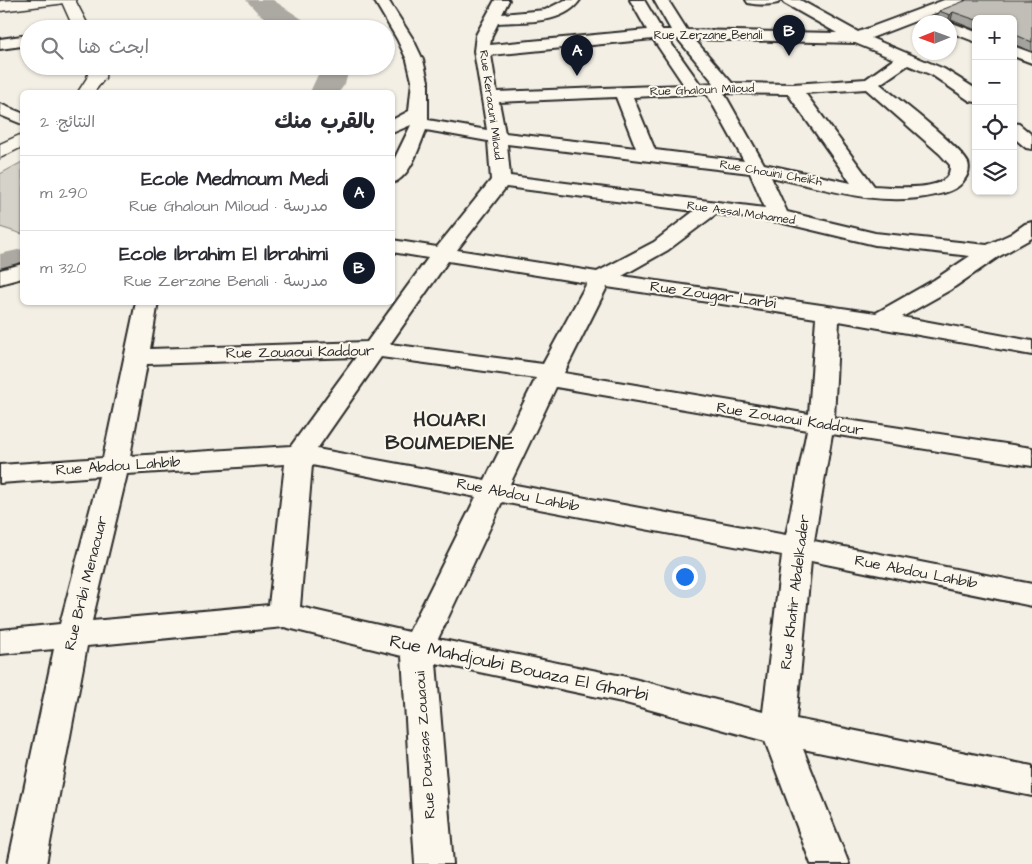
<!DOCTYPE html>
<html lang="ar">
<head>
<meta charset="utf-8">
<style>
	body { margin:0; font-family:"Architects Daughter","Playpen Sans Arabic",sans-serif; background:#f2f2f3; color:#2b2b33; direction:rtl }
	.controls { position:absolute; right:15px; top:15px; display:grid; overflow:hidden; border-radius:8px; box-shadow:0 1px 4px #0004 }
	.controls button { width:45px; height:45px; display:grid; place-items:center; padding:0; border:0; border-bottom:1px solid #e1e1e2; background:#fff; color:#2b2b33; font:25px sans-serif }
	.compass { position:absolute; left:912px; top:15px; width:45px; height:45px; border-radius:50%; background:#fff; box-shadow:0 1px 4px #0004; rotate:269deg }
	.you { position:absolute; left:684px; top:576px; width:18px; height:18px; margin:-12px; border:4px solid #fff; border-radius:50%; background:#1a73e8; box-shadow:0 0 0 8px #1a73e833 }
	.badge { display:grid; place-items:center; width:32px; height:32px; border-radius:50%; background:#111827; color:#fff; font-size:16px; font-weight:700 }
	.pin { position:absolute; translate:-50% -41px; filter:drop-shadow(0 1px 2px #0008) }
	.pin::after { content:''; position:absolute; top:26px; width:18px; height:15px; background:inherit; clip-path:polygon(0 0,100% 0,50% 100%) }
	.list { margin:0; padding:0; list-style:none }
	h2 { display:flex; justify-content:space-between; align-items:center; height:65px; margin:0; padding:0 20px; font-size:21px }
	h2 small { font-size:16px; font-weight:400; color:#7c7c81 }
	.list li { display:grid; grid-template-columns:32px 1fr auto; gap:15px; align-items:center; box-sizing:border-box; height:75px; padding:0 20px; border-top:1px solid #e1e1e2 }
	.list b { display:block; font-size:19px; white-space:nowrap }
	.list p { margin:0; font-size:16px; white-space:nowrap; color:#7c7c81 }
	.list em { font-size:16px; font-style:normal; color:#7c7c81 }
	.icon { flex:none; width:28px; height:28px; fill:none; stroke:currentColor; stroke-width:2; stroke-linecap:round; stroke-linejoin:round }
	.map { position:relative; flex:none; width:1032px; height:864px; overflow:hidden; direction:ltr }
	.search { position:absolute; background:#fff; box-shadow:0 1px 4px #0004; left:20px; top:20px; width:375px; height:55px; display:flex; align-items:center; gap:12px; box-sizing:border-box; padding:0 18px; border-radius:28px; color:#7c7c81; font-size:19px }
	.panel { position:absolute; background:#fff; box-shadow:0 1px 4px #0004; left:20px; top:90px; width:375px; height:215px; border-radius:8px; direction:rtl }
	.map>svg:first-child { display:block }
</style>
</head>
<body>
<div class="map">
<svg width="1032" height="864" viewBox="0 0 1032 864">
	<rect width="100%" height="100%" fill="#f3efe4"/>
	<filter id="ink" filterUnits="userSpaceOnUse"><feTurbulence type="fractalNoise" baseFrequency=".02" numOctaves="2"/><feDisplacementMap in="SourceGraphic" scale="10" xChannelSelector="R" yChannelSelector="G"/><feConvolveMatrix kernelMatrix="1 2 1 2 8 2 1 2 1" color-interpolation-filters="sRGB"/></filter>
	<g filter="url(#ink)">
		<path fill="#d5d2c9" stroke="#807e7a" d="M22,162V234L0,227V174Z"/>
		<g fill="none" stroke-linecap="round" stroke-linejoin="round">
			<path fill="#aca9a2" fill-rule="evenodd" d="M246,0H273L308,23L312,29H281L258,13Z
				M322,66H350L345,84L339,92H310Z
				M22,249V271L0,276V254Z"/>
			<defs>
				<path id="minor" d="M374,0H388L413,39L423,60L428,81V120L487,130L474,51L476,35L495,0H509L502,14L545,10L565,0H580C563,25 524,21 498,23L492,35L490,45L647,30L630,0H644L662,30H671L654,0H668L687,30L837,33L784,3L782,0H800L858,32L944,0H964L962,3L871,38L944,69L976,89V102L970,101L932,75L908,65L880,84C899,100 959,145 968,163C970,169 968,175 964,180C958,190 945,193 935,195C880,208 824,188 771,177L787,212L875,233L987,245L1011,234L1025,224L1032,222V238L998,257L950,290L902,317L1032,341V355L839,321L834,418L1032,448V466L832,434L814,541L1032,584V606L811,561L796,719L1032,766V796L803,749L849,864H811L765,741L622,702L436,663L453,864H415L402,656L284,627L87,646L46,864H8L54,649L0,654V630L60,624L99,476L0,483V465L103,458L136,302H158L150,349L367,342L428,258L392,252V240L437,247L491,180L488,141L426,130C419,146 411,178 392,183V164L411,125L392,133V120L409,111L412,81L407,60L397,39ZM653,39L684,85L497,92L491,55ZM668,39H678L714,83L700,84ZM694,39L855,43L894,59L866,79L793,84L732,83ZM866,89L940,154L950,165C950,167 950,170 949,173C944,192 889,187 874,186L805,93ZM724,93L788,94L851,183L764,164ZM693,94H707L744,161L655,150L633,97ZM616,97L636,148L505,133L499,102ZM507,144L750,173L765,208L510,176ZM506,187L694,211L654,242L597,272L457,250ZM716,214L779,222L875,245L970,256L934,280L876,313L622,276L668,250ZM448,261L587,283L543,364L390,344ZM607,287L816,318L809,414L564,373ZM356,357L291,446L130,456L147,364ZM381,357L536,378L485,480L317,449ZM556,387L807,430L786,535L510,484ZM285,464L269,605L92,621L127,474ZM312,465L476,497L409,632L300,607ZM502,502L782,555L763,712L622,676L438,639Z
					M746,0H780L778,3C769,5 757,5 748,3Z
					M950,22L976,32V42L950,32Z
					M29,35V45L0,49V39Z
					M1013,46L1032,53V63L1013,56Z
					M0,104L22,113V124L0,115Z
					M1013,123L1019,124L1032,135V149L1026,148L1013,137Z
					M22,264V278L0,284V270Z"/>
				<path id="tertiary" d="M14,0H65L63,3L58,4L0,11V1Z"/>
				<path id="secondary" d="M61,0H75L90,29H74Z
					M90,66H106L105,78L94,92H78L87,78Z
					M22,134V147L0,158V144Z"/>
			</defs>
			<use href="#minor" stroke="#2b2b2b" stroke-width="4"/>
			<use href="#tertiary" stroke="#2b2b2b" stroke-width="3"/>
			<use href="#secondary" stroke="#2b2b2b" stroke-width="3"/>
			<use href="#minor" fill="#fbf7ec" fill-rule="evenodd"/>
			<use href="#tertiary" fill="#fbf7ec" fill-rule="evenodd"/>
			<use href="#secondary" fill="#fbf7ec" fill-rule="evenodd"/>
		</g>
		<path fill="#a5a39d" stroke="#2b2b2b" d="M1032,0V52L1013,44V19H976V30L951,20L949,22H945L937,20L939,11Z"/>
		<path fill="#86857f" stroke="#2b2b2b" d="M953,12L951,20L948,22L950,15Z
			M1016,35L1014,44H1013V36Z"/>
		<path fill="#c0beb6" stroke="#2b2b2b" d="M967,0H1032V42L1016,35L1013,36V19H976V20L953,12L950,15L939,11Z"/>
	</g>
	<g text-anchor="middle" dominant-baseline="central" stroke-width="4" stroke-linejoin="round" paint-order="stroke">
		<g font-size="12" fill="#2b2b2b" stroke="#fbf7ec">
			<text x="708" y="35">Rue Zerzane Benali</text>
			<text transform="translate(702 90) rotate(-2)">Rue Ghaloun Miloud</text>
			<text transform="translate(491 105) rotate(82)">Rue Keraouni Miloud</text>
			<text transform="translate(771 173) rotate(10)">Rue Chouini Cheikh</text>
			<text transform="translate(741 213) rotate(8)">Rue Assal Mohamed</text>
		</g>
		<g font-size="15" fill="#2b2b2b" stroke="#fbf7ec">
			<text transform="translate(713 295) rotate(8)">Rue Zougar Larbi</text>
			<text transform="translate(300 352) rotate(-1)">Rue Zouaoui Kaddour</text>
			<text transform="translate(790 419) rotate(9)">Rue Zouaoui Kaddour</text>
			<text transform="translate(118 466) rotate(-4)">Rue Abdou Lahbib</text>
			<text transform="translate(518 495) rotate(11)">Rue Abdou Lahbib</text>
			<text transform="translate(916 572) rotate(11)">Rue Abdou Lahbib</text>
			<text transform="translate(86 583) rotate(-76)">Rue Bribi Menaouar</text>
			<text transform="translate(795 592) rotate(-83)">Rue Khatir Abdelkader</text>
			<text transform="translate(425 745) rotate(-94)">Rue Doussas Zouaoui</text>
		</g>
		<g font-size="18" fill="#2b2b2b" stroke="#fbf7ec">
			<text transform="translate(519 668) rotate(12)">Rue Mahdjoubi Bouaza El Gharbi</text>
		</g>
		<g font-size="20" font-weight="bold" letter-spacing="1" fill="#2b2b2b" stroke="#fbf7ec">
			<text x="450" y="420">HOUARI<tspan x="450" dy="23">BOUMEDIENE</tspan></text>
		</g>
	</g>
</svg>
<div class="controls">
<button>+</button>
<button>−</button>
<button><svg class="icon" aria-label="locate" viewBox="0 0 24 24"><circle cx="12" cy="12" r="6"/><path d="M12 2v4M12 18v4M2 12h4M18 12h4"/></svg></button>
<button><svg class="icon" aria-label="layers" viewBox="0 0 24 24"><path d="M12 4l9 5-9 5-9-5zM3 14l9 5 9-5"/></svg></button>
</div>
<svg class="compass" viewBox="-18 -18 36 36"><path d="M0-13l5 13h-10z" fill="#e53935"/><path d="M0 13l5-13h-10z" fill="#7c7c81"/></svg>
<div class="you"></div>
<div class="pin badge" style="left:577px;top:76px">A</div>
<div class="pin badge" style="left:789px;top:56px">B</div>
<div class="search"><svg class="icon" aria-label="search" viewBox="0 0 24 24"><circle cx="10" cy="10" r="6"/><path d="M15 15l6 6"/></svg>ابحث هنا</div>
<section class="panel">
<h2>بالقرب منك<small>النتائج: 2</small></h2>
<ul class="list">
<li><span class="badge">A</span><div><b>Ecole Medmoum Medi</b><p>مدرسة · Rue Ghaloun Miloud</p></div><em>290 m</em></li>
<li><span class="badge">B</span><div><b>Ecole Ibrahim El Ibrahimi</b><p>مدرسة · Rue Zerzane Benali</p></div><em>320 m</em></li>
</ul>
</section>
</div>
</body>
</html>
